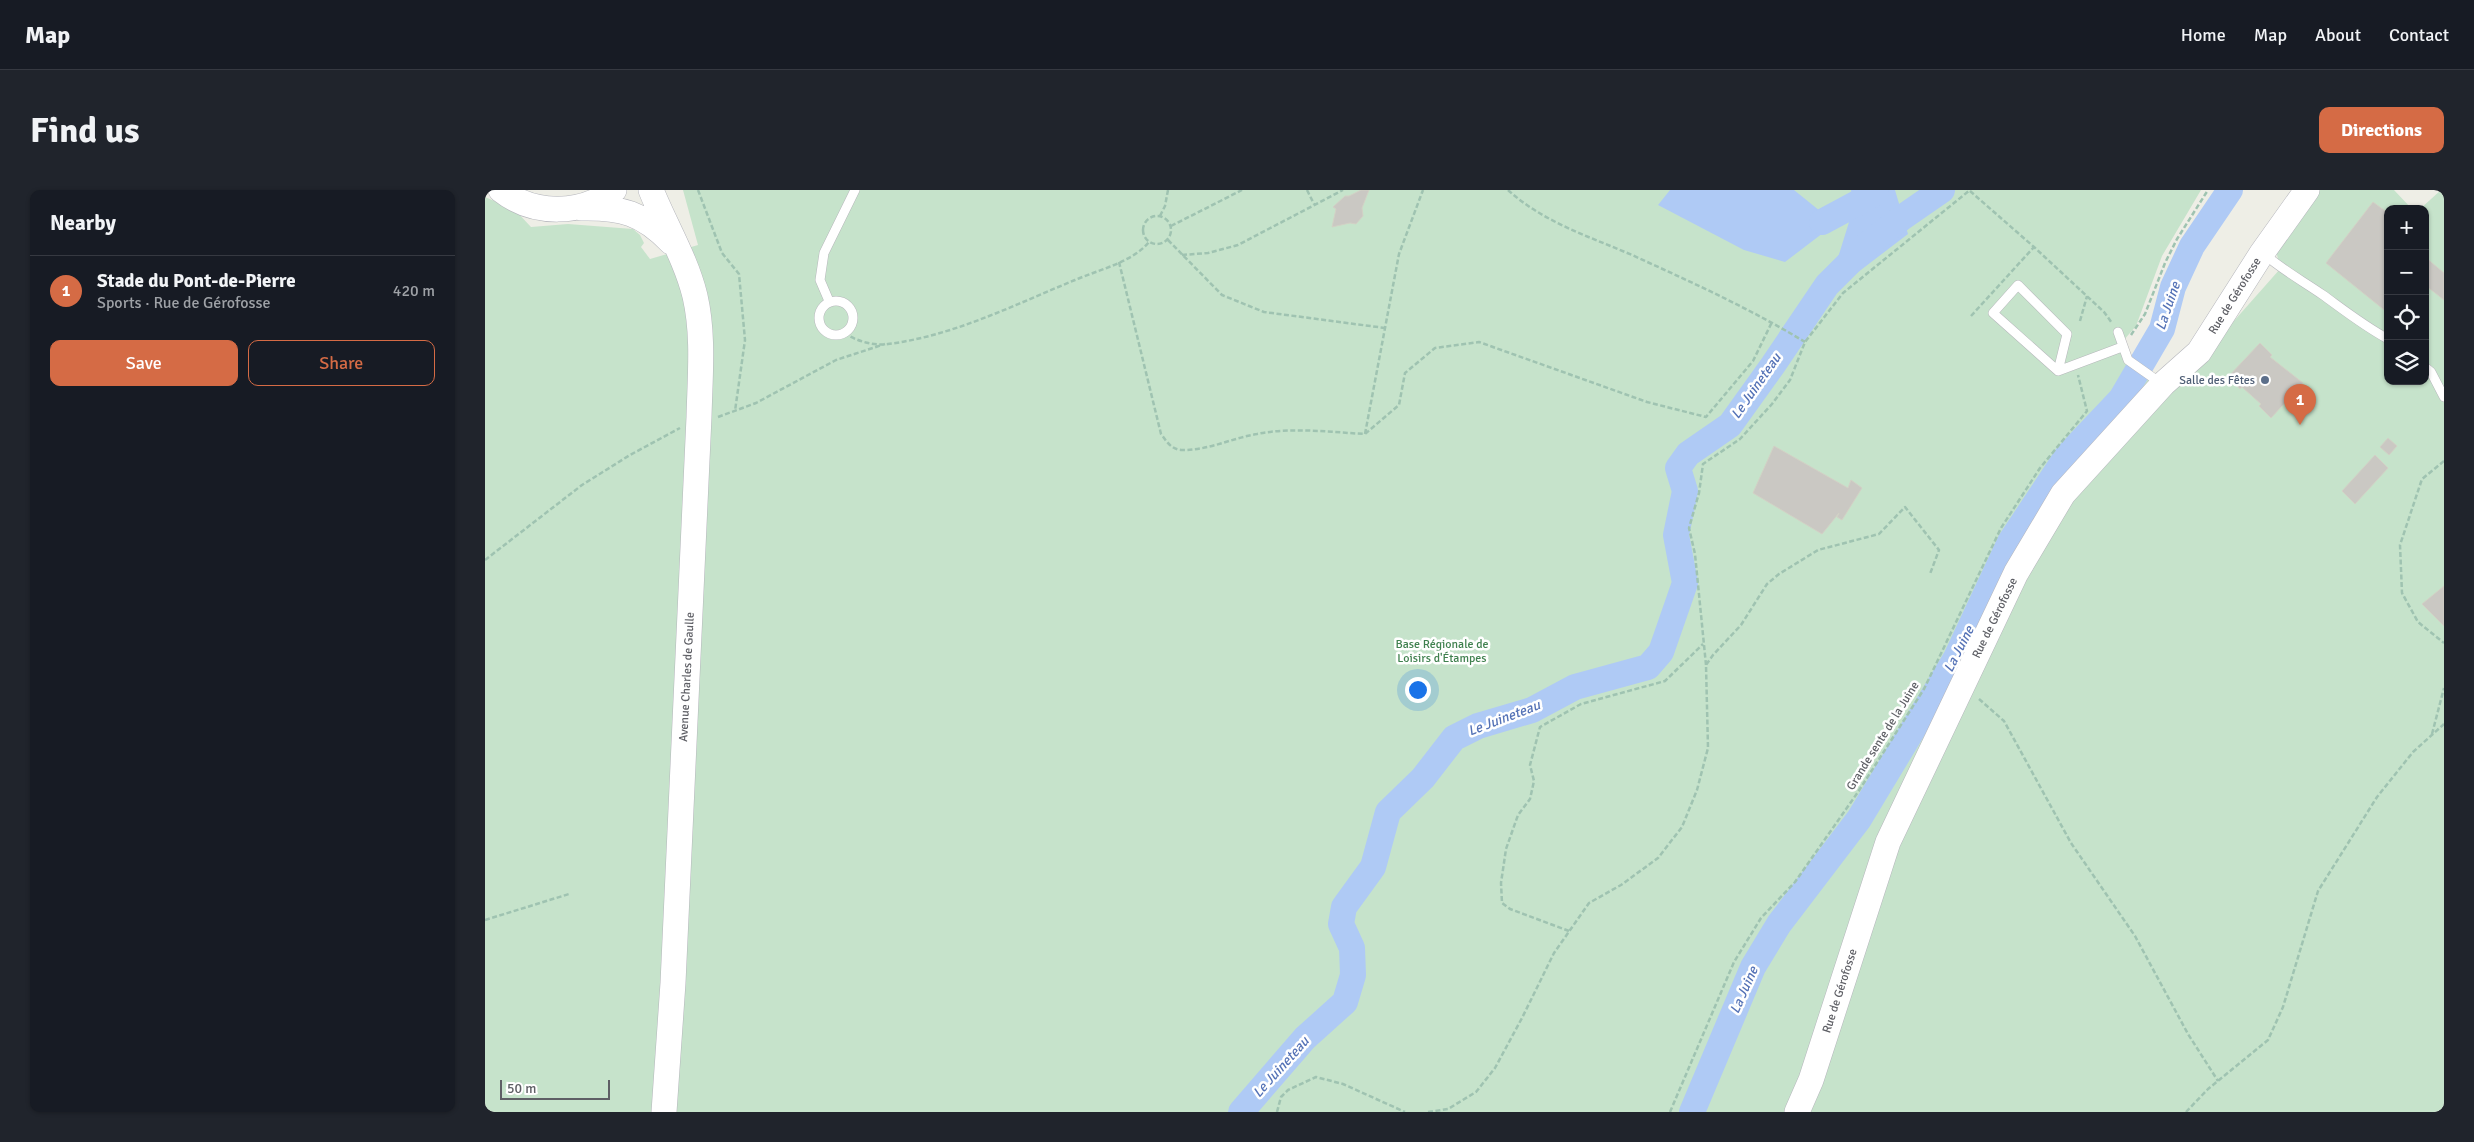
<!DOCTYPE html>
<html lang="en">
<head>
<meta charset="utf-8">
<style>
	body { margin:0; font-family:Signika,sans-serif; background:#20242c; color:#f1f3f6 }
	.controls { position:absolute; right:15px; top:15px; display:grid; overflow:hidden; border-radius:10px; box-shadow:0 1px 4px #0004 }
	.controls button { width:45px; height:45px; display:grid; place-items:center; padding:0; border:0; border-bottom:1px solid #363941; background:#171b24; color:#f1f3f6; font:25px sans-serif }
	.scale { position:absolute; left:15px; bottom:12px; width:110px; box-sizing:border-box; padding-left:5px; border:2px solid #5e5f65; border-top:0; font-size:14px; line-height:18px; white-space:nowrap; color:#5e5f65; -webkit-text-stroke:4px #fff; paint-order:stroke }
	.you { position:absolute; left:932px; top:499px; width:18px; height:18px; margin:-12px; border:4px solid #fff; border-radius:50%; background:#1a73e8; box-shadow:0 0 0 8px #1a73e833 }
	.badge { display:grid; place-items:center; width:32px; height:32px; border-radius:50%; background:#d56b45; color:#fff; font-size:16px; font-weight:700 }
	.pin { position:absolute; translate:-50% -41px; filter:drop-shadow(0 1px 2px #0008) }
	.pin::after { content:''; position:absolute; top:26px; width:18px; height:15px; background:inherit; clip-path:polygon(0 0,100% 0,50% 100%) }
	.list { margin:0; padding:0; list-style:none }
	h2 { display:flex; justify-content:space-between; align-items:center; height:65px; margin:0; padding:0 20px; font-size:21px }
	h2 small { font-size:16px; font-weight:400; color:#9ea1a6 }
	.list li { display:grid; grid-template-columns:32px 1fr auto; gap:15px; align-items:center; box-sizing:border-box; height:70px; padding:0 20px; border-top:1px solid #363941 }
	.list b { display:block; font-size:19px; white-space:nowrap }
	.list p { margin:0; font-size:16px; white-space:nowrap; color:#9ea1a6 }
	.list em { font-size:16px; font-style:normal; color:#9ea1a6 }
	.actions { display:flex; gap:10px; padding:15px 20px }
	.actions a { flex:1; padding:11px 0; border:1px solid #d56b45; border-radius:10px; text-align:center; font-size:18px; color:#d56b45 }
	.actions .main { background:#d56b45; color:#fff }
	.icon { flex:none; width:28px; height:28px; fill:none; stroke:currentColor; stroke-width:2; stroke-linecap:round; stroke-linejoin:round }
	.map { position:relative; flex:none; width:1959px; height:922px; overflow:hidden; border-radius:10px }
	header { display:flex; align-items:center; gap:30px; box-sizing:border-box; height:70px; padding:0 25px; background:#171b24; border-bottom:1px solid #363941 }
	header strong { font-size:24px }
	nav { display:flex; gap:28px; margin-inline-start:auto; font-size:18px }
	.intro { display:flex; align-items:center; justify-content:space-between; box-sizing:border-box; height:120px; padding:0 30px }
	h1 { margin:0; font-size:35px }
	.button { padding:12px 22px; border-radius:10px; background:#d56b45; color:#fff; font-size:18px; font-weight:700 }
	main { display:flex; gap:30px; padding:0 30px }
	aside { flex:1; background:#171b24; border-radius:10px; box-shadow:0 1px 4px #0004 }
	.map>svg:first-child { display:block }
</style>
</head>
<body>
<header>
<strong>Map</strong>
<nav><a>Home</a><a>Map</a><a>About</a><a>Contact</a></nav>
</header>
<div class="intro"><h1>Find us</h1><a class="button">Directions</a></div>
<main>
<aside>
<h2>Nearby<small></small></h2>
<ul class="list">
<li><span class="badge">1</span><div><b>Stade du Pont-de-Pierre</b><p>Sports · Rue de Gérofosse</p></div><em>420 m</em></li>
</ul>
<div class="actions"><a class="main">Save</a><a>Share</a></div>
</aside>
<div class="map">
<svg width="1959" height="922" viewBox="0 0 1959 922">
	<rect width="100%" height="100%" fill="#eeeee6"/>
	<path fill="#c6e3cb" d="M198,0H1716L1677,66L1651,136L1632,158L1680,194L1717,167L1795,79L1790,55L1835,0H1909L1927,19H1903V191H1940V19H1935L1956,0H1959V922H0V7L30,20L46,37L83,34L148,39L155,45L159,53L156,57L165,69L213,55Z"/>
	<path fill="#afcaf5" d="M1185,0H1309L1335,21L1338,43L1300,72L1259,60L1173,15Z
		M1366,0H1410L1423,44L1364,89L1351,74L1369,16Z"/>
	<g fill="none" stroke-linecap="round" stroke-linejoin="round">
		<path stroke="#afcaf5" stroke-width="26" d="M1337,32L1391,3
			M756,922L820,848L860,812L868,785L867,758L856,734L859,717L888,677L903,622L938,588L969,548L993,536L1047,520L1090,497L1163,477L1176,462L1200,393L1191,345L1200,301L1193,278L1203,264L1245,235L1288,175L1342,95L1382,55L1418,27L1457,0
			M1207,922L1268,777L1294,734L1374,629L1471,468L1525,352L1582,266L1636,209L1677,139L1688,97L1707,56L1745,0"/>
	</g>
	<path fill="#cac8c3" stroke="#d2d1c5" d="M876,0H884L877,18L878,26L871,34L865,33L847,37L851,19L848,17L860,6H864Z
		M1888,12L1903,23V123L1841,73Z
		M1940,67L1959,83V110L1940,95Z
		M1775,153L1787,165L1785,167L1818,193L1786,228L1774,216L1776,214L1757,197L1755,199L1743,187Z
		M1903,248L1912,256L1904,265L1895,257Z
		M1289,256L1363,298L1366,290L1377,298L1357,330L1352,327L1354,323L1337,344L1268,303Z
		M1890,265L1903,278L1870,314L1857,301Z
		M1959,396V436L1937,414Z"/>
	<g fill="none" stroke-linecap="round" stroke-linejoin="round">
		<defs>
			<path id="lane" d="M1778,63C1797,80 1818,91 1838,105C1860,121 1879,136 1903,149
				M1533,95L1582,144L1573,181L1508,123Z
				M334 128a17 17 0 1 1 34 0a17 17 0 1 1-34 0Z
				M344,111L335,90L339,63L370,0
				M1633,142L1643,170L1677,194
				M1940,177L1946,182L1959,207
				M1573,181L1637,157"/>
			<path id="secondary" d="M16,0C49,26 97,25 129,0
				M166,0C180,35 201,69 210,106C219,145 215,187 214,227L188,793L179,922
				M96,18C136,17 158,23 186,52
				M1312,922L1326,890L1403,652L1531,383L1578,304L1678,194L1714,162L1777,63L1822,0"/>
		</defs>
		<use href="#lane" stroke="#b6b7bb" stroke-width="10"/>
		<use href="#secondary" stroke="#b5b6bc" stroke-width="26"/>
		<path stroke="#9fc3b1" stroke-width="2.5" stroke-dasharray="5 2.5" stroke-linecap="butt" d="M213,0L237,63L254,84L260,150L250,221
			M822,0L829,14
			M1023,0C1058,32 1103,46 1147,65C1206,92 1264,118 1320,152
			M1485,1L1549,57L1619,122L1627,133
			M658 40a14 14 0 1 1 28 0a14 14 0 1 1-28 0Z
			M675,26L680,16L683,0
			M686,36L757,0
			M683,50L737,105L779,122L900,138
			M697,65L723,63L753,55L858,0
			M634,72L676,244C682,252 686,259 696,260C722,261 747,248 772,244C807,237 844,242 880,244L914,215L920,183L950,158L994,152L1162,212L1221,227L1268,171L1287,132
			M1486,126L1549,57
			M1595,131L1602,106
			M359,143C372,151 387,156 403,154C468,146 529,115 590,90C613,80 648,72 664,52
			M1646,145L1660,124L1680,73L1692,49L1723,0
			M233,227L271,213L351,170L400,154
			M880,244L914,64L938,0
			M1959,271L1937,289L1915,355L1917,403L1933,432L1959,453
			M0,370L97,295L145,265L195,238
			M1221,475L1210,364L1204,338L1214,303L1218,274L1255,249L1287,214L1305,190L1320,152L1358,103L1485,0
			M1494,509L1519,531L1586,653L1650,746L1703,844L1733,891
			M1947,544L1959,498
			M0,730L84,704
			M1084,741L1025,719L1017,713L1016,693L1021,659L1033,625L1045,609L1049,591L1045,575L1055,537L1096,514L1180,491L1218,454
			M792,922L796,907L803,900L831,887L858,894L920,922
			M943,922L963,919L991,902L1010,878L1037,828L1069,763L1104,713L1136,695L1173,668L1197,637L1212,600L1223,558L1221,475L1228,465L1256,435L1282,394L1294,384L1333,360L1394,344L1420,317L1454,360L1445,384
			M1185,922L1249,772L1276,728L1310,692L1373,602L1439,499L1516,338L1555,278L1602,221L1593,185
			M1701,922L1723,899L1783,850L1798,817L1833,701L1892,607L1928,562L1959,534"/>
		<use href="#lane" stroke="#fff" stroke-width="9"/>
		<use href="#secondary" stroke="#fff" stroke-width="25"/>
	</g>
	<circle fill="#5c6f8a" stroke="#fff" stroke-width="2" cx="1780" cy="190" r="5"/>
	<g text-anchor="middle" dominant-baseline="central" stroke-width="5" stroke-linejoin="round" paint-order="stroke">
		<g font-size="12" fill="#5e5f65" stroke="#fff">
			<text transform="translate(1750 106) rotate(-58)">Rue de Gérofosse</text>
			<text transform="translate(1510 428) rotate(-64)">Rue de Gérofosse</text>
			<text transform="translate(202 487) rotate(-87)">Avenue Charles de Gaulle</text>
			<text transform="translate(1398 546) rotate(-58)">Grande sente de la Juine</text>
			<text transform="translate(1355 801) rotate(-72)">Rue de Gérofosse</text>
		</g>
		<g font-size="12" fill="#4e5e75" stroke="#fff" text-anchor="end">
			<text x="1770" y="190">Salle des Fêtes</text>
		</g>
		<g font-size="12" fill="#40814f" stroke="#fff">
			<text x="957" y="454">Base Régionale de<tspan x="957" dy="14">Loisirs d'Étampes</tspan></text>
		</g>
		<g font-size="14" font-style="italic" fill="#5472b6" stroke="#fff">
			<text transform="translate(1683 116) rotate(-71)">La Juine</text>
			<text transform="translate(1271 196) rotate(-55)">Le Juineteau</text>
			<text transform="translate(1474 459) rotate(-63)">La Juine</text>
			<text transform="translate(1019 528) rotate(-21)">Le Juineteau</text>
			<text transform="translate(1259 800) rotate(-66)">La Juine</text>
			<text transform="translate(796 877) rotate(-48)">Le Juineteau</text>
		</g>
	</g>
</svg>
<div class="controls">
<button>+</button>
<button>−</button>
<button><svg class="icon" aria-label="locate" viewBox="0 0 24 24"><circle cx="12" cy="12" r="6"/><path d="M12 2v4M12 18v4M2 12h4M18 12h4"/></svg></button>
<button><svg class="icon" aria-label="layers" viewBox="0 0 24 24"><path d="M12 4l9 5-9 5-9-5zM3 14l9 5 9-5"/></svg></button>
</div>
<div class="scale">50 m</div>
<div class="you"></div>
<div class="pin badge" style="left:1815px;top:235px">1</div>
</div>
</main>
</body>
</html>
